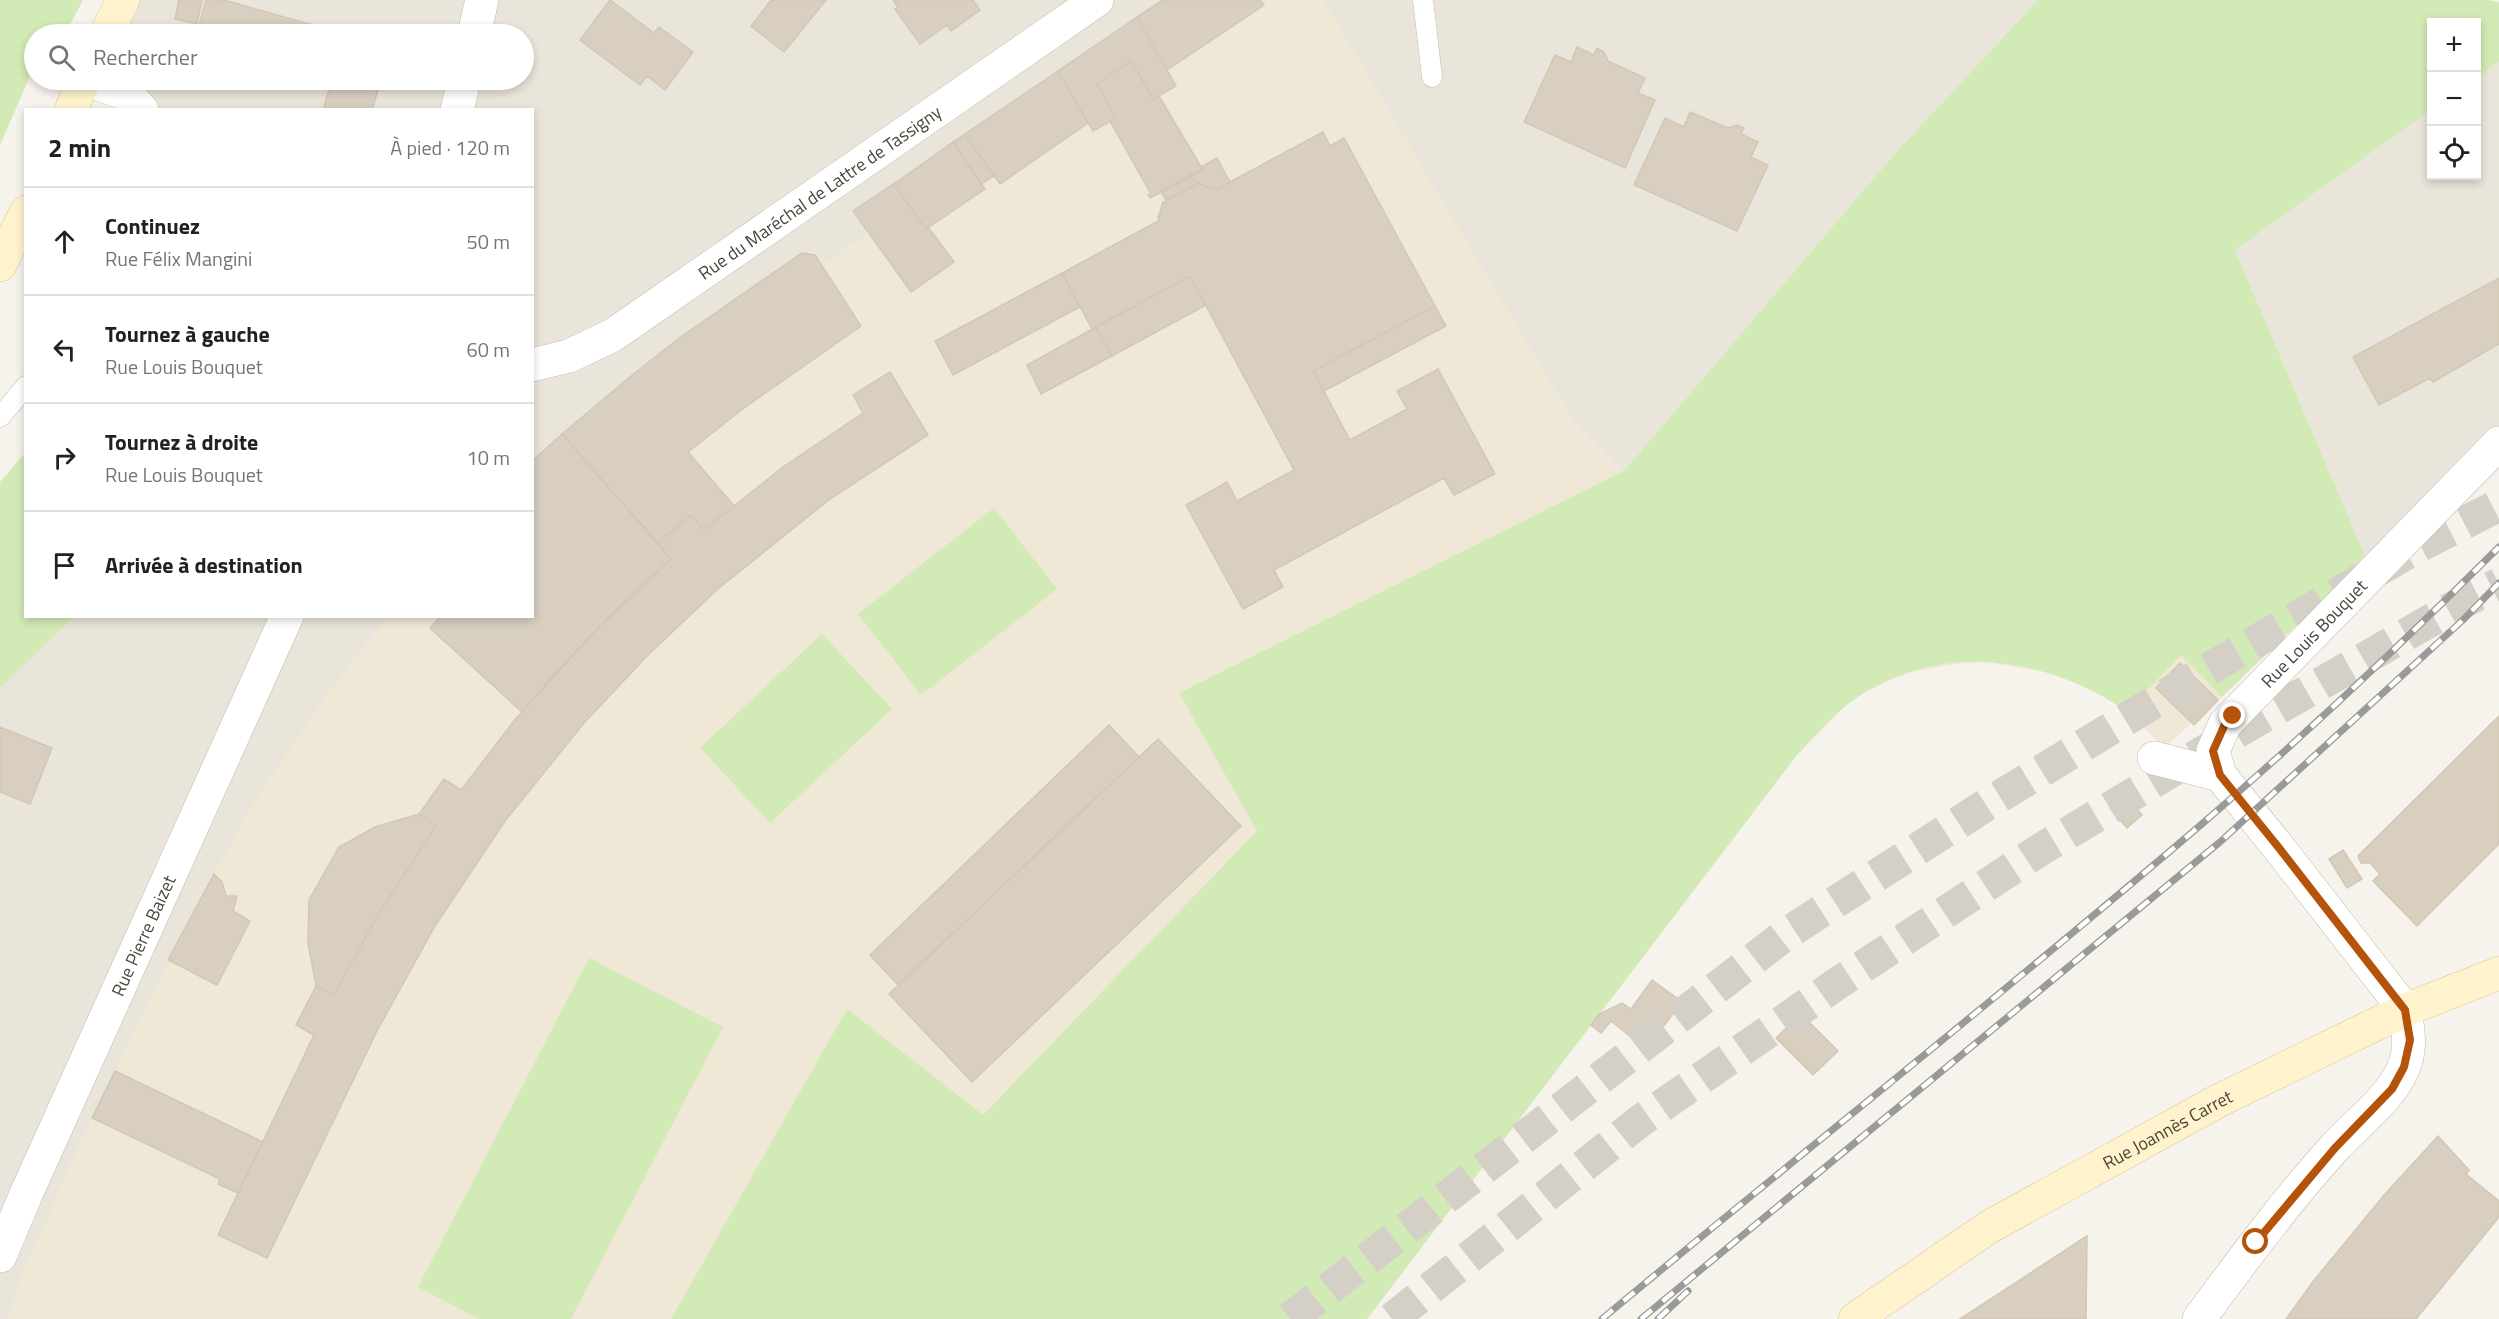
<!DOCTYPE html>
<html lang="fr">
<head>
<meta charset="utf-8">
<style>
	body { margin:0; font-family:"Titillium Web",sans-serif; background:#f6f6f6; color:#202124 }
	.controls { position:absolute; right:18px; top:18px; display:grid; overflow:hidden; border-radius:0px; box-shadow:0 3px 9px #0003 }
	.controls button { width:54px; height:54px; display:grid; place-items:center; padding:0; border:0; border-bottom:2px solid #e0e0e0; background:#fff; color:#202124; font:30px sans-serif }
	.stop { position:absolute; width:18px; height:18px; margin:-14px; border:4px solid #b45309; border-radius:50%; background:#fff }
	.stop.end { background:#b45309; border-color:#fff; box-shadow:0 2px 6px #0008 }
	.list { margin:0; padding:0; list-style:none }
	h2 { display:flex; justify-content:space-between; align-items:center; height:78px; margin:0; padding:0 24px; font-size:26px }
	h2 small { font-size:20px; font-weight:400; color:#757577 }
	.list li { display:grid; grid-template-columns:39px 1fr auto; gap:18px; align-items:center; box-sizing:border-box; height:108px; padding:0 24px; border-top:2px solid #e0e0e0 }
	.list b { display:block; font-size:22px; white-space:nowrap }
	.list p { margin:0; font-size:20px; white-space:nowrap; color:#757577 }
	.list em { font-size:20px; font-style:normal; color:#757577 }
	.icon { flex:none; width:33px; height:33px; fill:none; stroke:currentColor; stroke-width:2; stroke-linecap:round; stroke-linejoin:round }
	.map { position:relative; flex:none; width:2499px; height:1319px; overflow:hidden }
	.search { position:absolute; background:#fff; box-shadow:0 3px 9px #0003; left:24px; top:24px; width:510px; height:66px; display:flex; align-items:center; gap:15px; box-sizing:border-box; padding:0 21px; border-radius:33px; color:#757577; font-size:22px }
	.panel { position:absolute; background:#fff; box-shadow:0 3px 9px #0003; left:24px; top:108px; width:510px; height:510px; border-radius:0px }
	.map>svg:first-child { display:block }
</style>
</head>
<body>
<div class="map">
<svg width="2499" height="1319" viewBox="0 0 2499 1319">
	<rect width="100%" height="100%" fill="#f6f3ec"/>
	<path fill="#eae5da" d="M129,0H2038L1898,150L1624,471L671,1319H0V689L73,617L532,616V110L116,109L120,80H524V34H125Z
		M2499,62V469L2386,582L2366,558L2235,250L2431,110L2432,176H2476L2477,78Z"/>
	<path fill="#efe8d6" d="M1163,0H1323L1573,420L1624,471L1898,150L2237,681L2194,725L2192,723L2164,748L2127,711L2086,686L2051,673L1986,662L1955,664L1916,671L1890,680L1864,693L1846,705L1797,755L1367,1319H7L25,1265L40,1236L66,1172L201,895L261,791L333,686L387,617L532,616L533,461L631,376L728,303L802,253L815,255L822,266L868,233L853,211Z"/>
	<path fill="#d2eab5" d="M0,0H83L65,34H34V77L30,76L0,145Z
		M2038,0H2488L2499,2V62L2477,78L2476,22H2432L2431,110L2235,250L2366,558L2222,697L2181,655L2127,711C2048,659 1950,641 1864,693C1838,708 1818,733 1797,755L1367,1319H671L847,1009L983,1115L1257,831L1179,693L1624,471L1898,150Z
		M25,453L26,616L73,617L0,689V482Z
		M994,508L1057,589L921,695L858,614Z
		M822,634L892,709L770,823L700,748Z
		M589,958L723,1027L571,1319H479L418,1287Z"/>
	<path fill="#d8cfc1" stroke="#d3c7b4" stroke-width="1.5" d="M179,0H202L197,24L175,19Z
		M206,0H224L345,34H230L199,26Z
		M610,0L654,33L659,27L693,52L665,90L647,76L640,85L580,40Z
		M771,0H826L784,52L751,26Z
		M893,0H973L980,10L951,31L947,25L920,44L895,9L898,7Z
		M1163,0H1260L1264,5L1167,70L1137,17Z
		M1137,17L1176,86L1153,99L1131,61L1097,84L1116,118L1093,131L1058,71Z
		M1577,47L1594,55L1597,48L1604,52L1608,61L1645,78L1638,93L1655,100L1625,168L1524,122L1555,55L1571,62Z
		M1131,61L1153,99L1159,96L1203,170L1150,198L1148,195L1151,194L1110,121L1116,118L1097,84Z
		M1058,71L1088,123L1000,184L965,134Z
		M332,80H381L372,110H323Z
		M1690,112L1728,128L1737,125L1744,128L1741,134L1758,142L1751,157L1768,165L1737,231L1634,185L1665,118L1684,127Z
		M1323,132L1330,146L1344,138L1435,306L1313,371L1350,440L1407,409L1397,391L1438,369L1495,474L1454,495L1444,478L1274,570L1283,587L1243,609L1186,505L1227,482L1237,501L1294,470L1190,276L1092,329L1062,273L1160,220L1158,218L1163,202L1198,183L1215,190Z
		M965,134L994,176L981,184L953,142Z
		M953,142L985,189L926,229L894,184Z
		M1217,158L1230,182L1215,190L1198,183L1196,185L1191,175L1203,170L1201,167Z
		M1191,175L1196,185L1166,200L1161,191Z
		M896,182L894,184L926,229L928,227L954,262L911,292L853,211Z
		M802,253L815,255L861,326L744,408L688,452L734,506L704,530L691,515L658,543L562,434L631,376L682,336Z
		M1062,273L1080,307L953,375L935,341Z
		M1190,276L1206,305L1112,356L1096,327Z
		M2499,278V344L2433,382L2430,378L2379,405L2353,357Z
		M1435,306L1446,326L1324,391L1313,371Z
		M1096,327L1112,356L1041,394L1027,365Z
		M890,372L928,435L830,499L719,588L648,655L584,723L505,821L435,926L378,1029L267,1258L218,1235L314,1035L296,1025L316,986L334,995L379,913L436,826L419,814L444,779L461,790L514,721L560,668L608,618L671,559L658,543L660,541L691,515L704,530L783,467L863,413L853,395Z
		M562,434L671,559L599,627L522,712L430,628L441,616H532V461Z
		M2180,663L2218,700L2194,725L2156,688Z
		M2499,716V844L2417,926L2373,881L2380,874L2370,863H2361L2358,856Z
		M1109,725L1139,757L898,985L870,955Z
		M0,727L52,748L30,804L0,792Z
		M1158,739L1241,826L972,1082L889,994Z
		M2125,795L2142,815L2127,828L2110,808Z
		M419,814L436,826L379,913L334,995L316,986L308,943L309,900L339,847L375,827Z
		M2343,850L2362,879L2347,888L2329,859Z
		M214,874L222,882L226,896H237L233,911L250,921L217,985L168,960Z
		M1652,980L1682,1002L1646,1049L1611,1021L1601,1033L1591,1025L1599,1014L1622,1003L1631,1009Z
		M1801,1014L1838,1051L1813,1075L1776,1038Z
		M115,1071L263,1142L238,1193L218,1184L220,1179L92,1118Z
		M2438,1136L2469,1170L2466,1174L2499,1201V1217L2416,1319H2286L2315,1279L2385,1194Z
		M2087,1236L2086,1319H1960Z"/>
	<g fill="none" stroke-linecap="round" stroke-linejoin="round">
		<path stroke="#d4d0c8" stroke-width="33" stroke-dasharray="33 16" stroke-linecap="butt" d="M1290,1319L1786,934L1989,803L2202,673L2419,546L2499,505
			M1392,1319L1640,1121L1838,983L2043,848L2247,726L2463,602L2499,584"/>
		<defs>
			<path id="lane" d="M1423,0L1432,77
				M0,417L26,386"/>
			<g id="street">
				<path d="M474,34L482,0"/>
				<path d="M89,80L128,95L142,110"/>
				<path d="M457,110L464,80"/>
				<path id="s1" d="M532,365L569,356L613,335L1097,0"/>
				<path d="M2154,758L2220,775"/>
				<path id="s2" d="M0,1256L27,1192L287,616"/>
				<path id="s3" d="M2199,1319C2242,1261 2286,1201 2335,1147C2358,1122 2389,1100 2403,1069C2412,1049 2408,1030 2405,1010L2279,848L2220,775L2213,751L2225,724L2499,443"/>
			</g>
			<g id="secondary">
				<path d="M106,34L123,0"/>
				<path d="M71,110L84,80"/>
				<path d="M0,265L26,212"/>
				<path id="s4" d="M1855,1319L1989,1227L2220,1100L2405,1010L2499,973"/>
			</g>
		</defs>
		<use href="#lane" stroke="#c2bbae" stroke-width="21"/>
		<use href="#street" stroke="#c2bbae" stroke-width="34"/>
		<use href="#secondary" stroke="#d6c79b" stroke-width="34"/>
		<use href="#lane" stroke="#fff" stroke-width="20"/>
		<use href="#street" stroke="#fff" stroke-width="33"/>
		<use href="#secondary" stroke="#fff3cd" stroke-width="33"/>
		<defs>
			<path id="rail" d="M1602,1319C1801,1153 2006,992 2203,823C2305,735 2404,642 2499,547
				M1641,1319L2220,842L2464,619L2499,583
				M1658,1319L1688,1291"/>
		</defs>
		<use href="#rail" stroke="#9a9a9a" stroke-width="7"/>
		<use href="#rail" stroke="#fff" stroke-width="4.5" stroke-dasharray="14" stroke-linecap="butt"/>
	</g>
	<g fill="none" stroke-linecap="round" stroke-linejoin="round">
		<path stroke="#b45309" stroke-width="8" d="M2233,716L2225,724L2213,751L2220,775L2279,848L2405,1010L2410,1040L2404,1067L2392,1089L2335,1148L2256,1242"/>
	</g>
	<g text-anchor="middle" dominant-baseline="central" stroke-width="5" stroke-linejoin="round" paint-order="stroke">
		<g font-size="18" fill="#4b4439" stroke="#fff">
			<text stroke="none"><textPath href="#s1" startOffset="338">Rue du Maréchal de Lattre de Tassigny</textPath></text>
			<text stroke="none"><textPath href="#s3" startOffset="864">Rue Louis Bouquet</textPath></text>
			<text stroke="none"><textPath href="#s2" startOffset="351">Rue Pierre Baizet</textPath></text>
			<text stroke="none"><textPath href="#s4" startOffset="366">Rue Joannès Carret</textPath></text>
		</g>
	</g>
</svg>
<div class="controls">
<button>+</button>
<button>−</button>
<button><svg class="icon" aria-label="locate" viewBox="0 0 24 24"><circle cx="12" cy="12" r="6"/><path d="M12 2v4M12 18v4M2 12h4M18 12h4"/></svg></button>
</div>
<div class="stop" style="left:2256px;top:1242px"></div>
<div class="stop end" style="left:2233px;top:716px"></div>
<div class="search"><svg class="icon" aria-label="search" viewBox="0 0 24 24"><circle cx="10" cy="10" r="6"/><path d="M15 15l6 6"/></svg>Rechercher</div>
<section class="panel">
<h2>2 min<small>À pied · 120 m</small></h2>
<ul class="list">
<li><svg class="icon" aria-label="ahead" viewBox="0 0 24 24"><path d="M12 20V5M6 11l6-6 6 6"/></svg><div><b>Continuez</b><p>Rue Félix Mangini</p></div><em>50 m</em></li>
<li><svg class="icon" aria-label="left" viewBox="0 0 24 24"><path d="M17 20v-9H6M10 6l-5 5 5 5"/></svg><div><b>Tournez à gauche</b><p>Rue Louis Bouquet</p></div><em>60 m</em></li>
<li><svg class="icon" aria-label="right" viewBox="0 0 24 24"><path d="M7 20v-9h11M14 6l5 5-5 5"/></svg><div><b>Tournez à droite</b><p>Rue Louis Bouquet</p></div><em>10 m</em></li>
<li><svg class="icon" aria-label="arrive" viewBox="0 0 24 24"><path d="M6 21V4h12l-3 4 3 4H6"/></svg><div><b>Arrivée à destination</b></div></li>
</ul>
</section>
</div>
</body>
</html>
